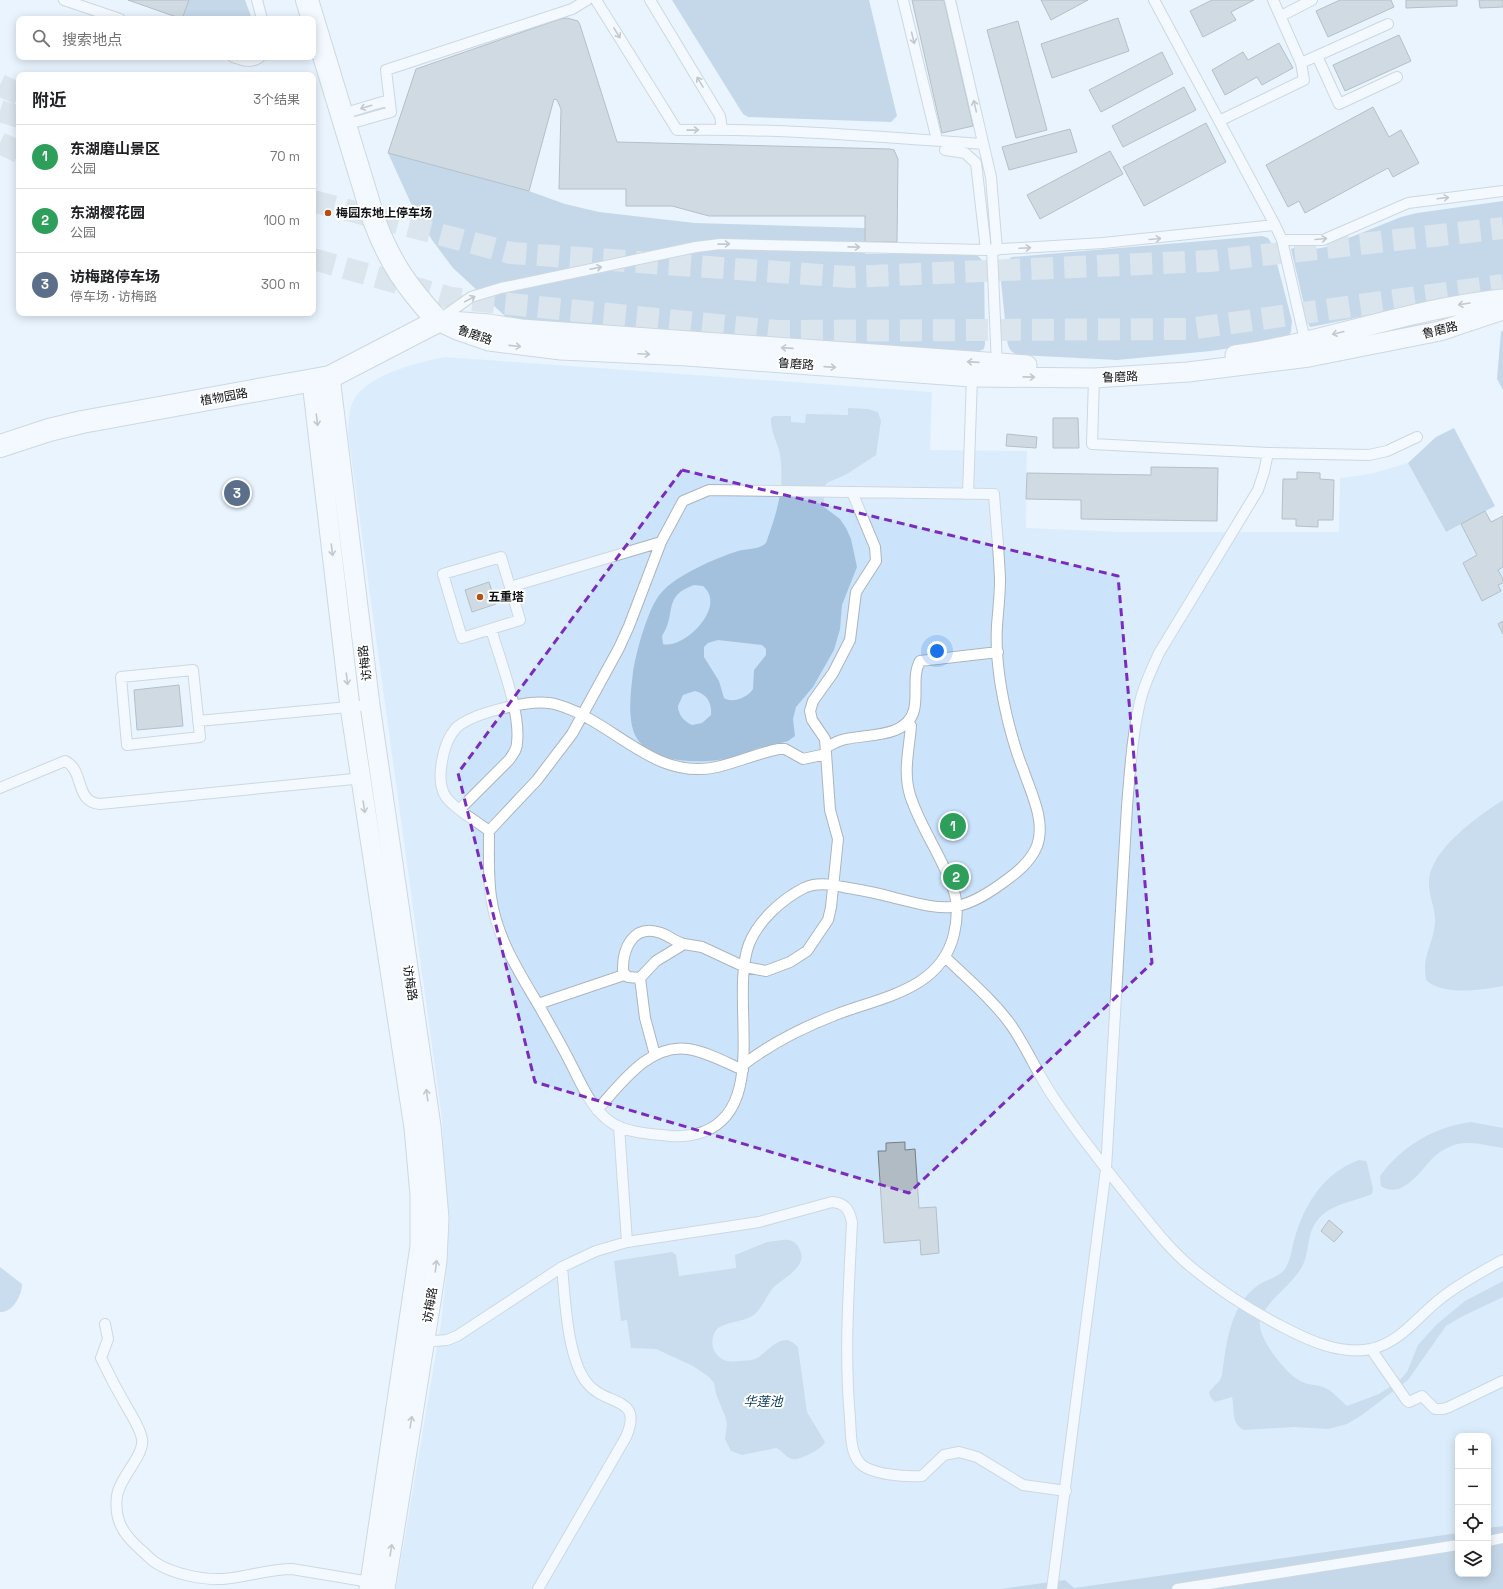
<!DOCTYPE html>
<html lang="zh">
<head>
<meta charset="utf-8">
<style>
	body { margin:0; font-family:"Space Grotesk","Noto Sans SC",sans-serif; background:#f6f6f6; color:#202124 }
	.controls { position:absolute; right:12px; bottom:12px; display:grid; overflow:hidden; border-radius:8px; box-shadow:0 2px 10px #0003 }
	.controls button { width:36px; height:36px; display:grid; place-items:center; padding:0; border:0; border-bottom:1px solid #e0e0e0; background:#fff; color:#202124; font:20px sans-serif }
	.you { position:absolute; left:937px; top:651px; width:14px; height:14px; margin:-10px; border:3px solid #fff; border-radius:50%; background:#1a73e8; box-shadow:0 0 0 6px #1a73e833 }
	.badge { display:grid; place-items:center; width:26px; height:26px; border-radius:50%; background:#0b8043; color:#fff; font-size:13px; font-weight:700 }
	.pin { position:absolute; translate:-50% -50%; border:2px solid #fff; box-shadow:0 1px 4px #0006 }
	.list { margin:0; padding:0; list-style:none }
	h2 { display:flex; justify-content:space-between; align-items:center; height:52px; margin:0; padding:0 16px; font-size:17px }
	h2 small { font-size:13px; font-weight:400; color:#757577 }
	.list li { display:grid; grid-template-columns:26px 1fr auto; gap:12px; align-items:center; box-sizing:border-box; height:64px; padding:0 16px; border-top:1px solid #e0e0e0 }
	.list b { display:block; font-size:15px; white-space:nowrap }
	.list p { margin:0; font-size:13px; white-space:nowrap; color:#757577 }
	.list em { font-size:13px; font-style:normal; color:#757577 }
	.icon { flex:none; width:22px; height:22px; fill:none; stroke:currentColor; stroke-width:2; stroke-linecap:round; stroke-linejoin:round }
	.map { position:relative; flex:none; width:1503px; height:1589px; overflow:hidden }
	.search { position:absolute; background:#fff; box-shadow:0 2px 10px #0003; left:16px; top:16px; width:300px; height:44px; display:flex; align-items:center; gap:10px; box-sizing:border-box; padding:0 14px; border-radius:8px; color:#757577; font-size:15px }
	.panel { position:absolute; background:#fff; box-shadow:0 2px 10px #0003; left:16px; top:72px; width:300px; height:244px; border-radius:8px }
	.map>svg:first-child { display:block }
</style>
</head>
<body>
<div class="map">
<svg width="1503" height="1589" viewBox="0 0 1503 1589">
	<rect width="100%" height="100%" fill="#e9f4fe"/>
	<path fill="#cbe4fb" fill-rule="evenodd" d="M445,357L932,392L930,450L1027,451L1026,528L1122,532H1339L1340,478L1370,474L1408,463L1446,532L1485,511L1491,522L1503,516V1589H396L441,1323L446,1276L447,1216L442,1119L348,434C349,422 348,407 356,396C372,374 419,362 445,357ZM1458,1436H1488V1574H1458Z"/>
	<path fill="#99b7d3" d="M189,0H245L252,19H182Z
		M672,0H869L897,116L891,122L748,117L743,114Z
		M388,153L529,191L565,204L599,212L695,223L865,228V254H972L978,256L984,262L985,344L984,349L977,352L528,324L506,317L453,268L432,240L413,208Z
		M1503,201V288L1311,327L1309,326L1291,249L1294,248L1309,250L1326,247L1401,217L1417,213Z
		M1262,236L1268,238L1272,244L1292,321L1291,332L1288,337L1277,341L1211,351L1117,360L1019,355C1011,353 1008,348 1007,340L1000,272L1004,262L1012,257Z
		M1503,330V390L1497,379L1501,332Z
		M1454,428L1495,506L1446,532L1408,463L1436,437Z
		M1503,1526V1589H1000L1065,1580L1074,1588L1458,1533V1574H1488V1528Z"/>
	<path fill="#a3c1dd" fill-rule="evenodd" d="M848,408L868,409L878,412L881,421L876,455L847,474L827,483L824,487V507L840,519L846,528L851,539L857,567L842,605L840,629L834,650L813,687L796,707L793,719L795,736L788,741C778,744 768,746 758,748C747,752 735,757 724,759C698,764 648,763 635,735C627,717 631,691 633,672C636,653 648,607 661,593C676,575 716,558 738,551C747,548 759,550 766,543C777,512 785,488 780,455C778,442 770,432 771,418L774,416H791V422L805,423L806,414L848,415ZM694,585L703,586C728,607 683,650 663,644L662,636C677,613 662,596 694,585ZM718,640L762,645L766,649V655L754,670L753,689C748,697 733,704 724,698L719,681L704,657V647L708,643ZM695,691C707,694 712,703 711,715L702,723L692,725C685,722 678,715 678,706L683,695Z
		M1503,800V986C1483,990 1442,996 1426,980C1422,953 1433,946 1435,923C1436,909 1428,895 1429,881C1430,850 1478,816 1503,800Z
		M1471,1122L1503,1128V1148C1486,1146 1472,1140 1454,1145C1446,1148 1437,1153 1431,1160C1420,1172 1401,1200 1381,1186L1380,1176C1402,1146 1434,1127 1471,1122Z
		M1359,1160L1366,1161L1367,1163L1373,1189L1372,1194C1347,1204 1318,1205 1310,1236C1307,1248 1307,1260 1300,1270C1289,1287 1270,1298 1261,1317C1253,1333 1284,1371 1297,1379C1305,1385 1314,1384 1323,1387C1332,1390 1339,1399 1347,1406L1379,1394L1399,1381L1407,1372L1418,1345L1437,1324L1465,1301L1503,1281V1297L1461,1317L1446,1326L1408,1380L1362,1415L1347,1424L1328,1429L1294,1427L1244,1430C1230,1423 1235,1409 1232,1397L1215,1402L1211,1398L1209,1392L1220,1380L1222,1375C1226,1344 1230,1306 1257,1286C1265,1280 1278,1278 1285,1269C1291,1260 1292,1246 1295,1237C1305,1203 1325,1172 1359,1160Z
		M782,1240C789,1239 796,1241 799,1248C810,1267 782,1278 772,1289C766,1297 762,1308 755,1314C746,1322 729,1321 718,1328C712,1334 711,1343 714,1350C720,1362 729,1362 740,1361C745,1360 750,1361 755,1359C767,1354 781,1328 798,1347L807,1412L825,1442C823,1449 798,1461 792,1459C785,1457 782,1450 776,1448L742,1455L731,1451L725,1439L727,1424L725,1416L716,1394L714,1383L709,1377L693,1366L656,1349L631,1348L627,1320L621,1321L614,1261L672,1252L676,1255L679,1276L736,1268L735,1255L767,1242Z
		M0,1267L22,1284C22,1295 13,1313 0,1312Z"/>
	<path fill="#b1bbc4" stroke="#747e86" d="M128,0H189L182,19Z
		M912,0H944L973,126L942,133Z
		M1041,0H1088L1051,20Z
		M1212,0H1254L1231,12L1236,20L1203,37L1190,11Z
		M1340,0H1391L1394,7L1328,37L1316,11Z
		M1406,0H1457V6L1406,8Z
		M1479,0H1503V7L1480,8Z
		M567,18L578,21L580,25L617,142L890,149L894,150L898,159L897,242H865V216H709L672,206H626V189H559L561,109L557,100L554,99L529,191L388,153L416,69L560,19Z
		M1118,18L1129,51L1052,78L1041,44Z
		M1018,21L1047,130L1016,138L987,30Z
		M1399,35L1411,61L1345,91L1333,65Z
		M1279,43L1293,68L1262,85L1257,77L1225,95L1212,70L1243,52L1248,60Z
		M1162,52L1173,74L1101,112L1089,90Z
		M1184,87L1196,110L1123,147L1112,126Z
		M1373,107L1389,137L1401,130L1419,163L1393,177L1388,168L1305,213L1299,201L1288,207L1266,165Z
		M1206,123L1226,162L1144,206L1123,167Z
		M1070,129L1077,152L1009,170L1002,147Z
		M1110,151L1123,174L1040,219L1027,195Z
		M1053,418H1078L1079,448H1053Z
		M1007,434L1037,437L1036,448L1006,446Z
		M1151,467L1218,468L1217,521L1081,519V500L1026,499L1027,473L1151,475Z
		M1297,472L1320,473V479L1334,480L1333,520H1318V527L1296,526V519H1282L1283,479H1297Z
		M1485,511L1491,522L1503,516V567L1498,570L1503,579V583L1498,585L1501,591L1482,601L1463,563L1477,555L1461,524Z
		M489,582L496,604L472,612L465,590Z
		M1503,621V634L1498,624Z
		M179,685L183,726L137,730L134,690Z
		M905,1142V1150L915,1149L919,1208L936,1207L939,1253L921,1255L920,1240L884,1243L878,1151H886V1143Z
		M1329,1220L1343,1232L1334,1242L1321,1231Z"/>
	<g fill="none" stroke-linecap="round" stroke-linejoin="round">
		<path stroke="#c8d2db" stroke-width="22" stroke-dasharray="22 11" stroke-linecap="butt" d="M0,85L19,94
			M0,111L19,117
			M0,143L19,152
			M313,201L511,253L849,277L1210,261L1503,228
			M313,259L451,298L776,331L1189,329L1503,285"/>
		<defs>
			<path id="service" d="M64,0L120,19
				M257,0L262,19
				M596,0L677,130C779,128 882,137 983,144
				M650,0L720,116L722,129
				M903,0L937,140
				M950,0L991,177L997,250
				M1154,0L1275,225L1282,240L1306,345
				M1281,16L1312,0
				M1317,56L1339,104L1397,77
				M233,57C243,60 251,64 260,57
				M1301,63L1388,24
				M342,114L389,100
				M1219,121L1304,80L1301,63L1273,0
				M345,125L391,112L386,70L572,9L587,0
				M945,150L965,153L976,163L986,250
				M1282,240H1323L1408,203L1503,191
				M992,250L997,366
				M440,319L471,297L501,288L696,247L720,244L986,250L1103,243L1275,225
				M1094,378L1092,444L1268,453L1369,455L1387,451L1417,437
				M709,490L994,494C996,523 999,551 1000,580C1000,596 998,611 997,626C995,659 1001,693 1009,725C1013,740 1017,755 1023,769C1031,793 1046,821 1037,846C1030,863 1015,874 1001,884C958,915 943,910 895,898C878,893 861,890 843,887C831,884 816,882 804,888C782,899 758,921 749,944C729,998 770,1107 703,1132C691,1136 682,1137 670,1136C653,1134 627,1133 612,1123C591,1109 582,1085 571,1064C562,1046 552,1029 542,1011C521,975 497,940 491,897C488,876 489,852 489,831L537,780L572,734L619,648L629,626L661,542L683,501Z
				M968,494L972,377
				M501,557L520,620L462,638L443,574Z
				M510,587L661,542
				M193,670L200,737L127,745L121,677Z
				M584,716C627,738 663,779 717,767C738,762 758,753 779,749H785L803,759L826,754
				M198,721L370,705
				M826,747C833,744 839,740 846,739C867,734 907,738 914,710C918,695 912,675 920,661L998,652
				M0,788L65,761C85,770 74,802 100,804L364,778
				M460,809L509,760C513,754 517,750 517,743C521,712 500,660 491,629
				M489,831C477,821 454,809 446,797C439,787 440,772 442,761C444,749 448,737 456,728C472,713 528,700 549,703C561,704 573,711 584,715
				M945,957C968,979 992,999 1011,1025C1027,1048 1038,1075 1054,1098C1077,1133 1104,1166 1130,1199C1149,1222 1167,1247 1191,1267C1220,1291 1250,1310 1283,1327C1310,1341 1340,1355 1371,1349C1402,1342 1419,1314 1444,1296C1462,1282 1483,1271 1503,1260
				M640,978L628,977L623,972C622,949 633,923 661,933C669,936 676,942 684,944
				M538,1004L624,975
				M655,1055L645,1018L640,978L656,961L684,944L702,947L745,967L766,971L790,962L807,951L828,920L831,907L838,839L830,810L825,739L812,720L810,711L813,701L833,673L850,640L856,592L876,561L875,547L852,492
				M743,1065C770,1044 804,1027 835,1015C881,997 941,990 954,934C957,921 958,908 955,895C945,860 921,830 910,795C903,772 909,750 911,726L908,721
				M597,1110C620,1085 649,1043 688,1049C707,1052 725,1062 743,1070
				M619,1127L627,1242
				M105,1324L108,1339L101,1358C109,1375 118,1392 128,1409C133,1418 140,1428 142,1439C145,1455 119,1478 117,1496C114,1520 123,1534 140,1549C145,1553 150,1559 156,1563C173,1574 203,1580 223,1579C247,1577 269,1569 292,1569L370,1582
				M421,1342L447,1340L457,1336L562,1267L596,1251L627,1242L759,1222L832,1202C845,1203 849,1209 852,1222C849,1287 844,1353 850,1418C851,1432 850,1451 859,1462C869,1475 907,1477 922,1476L944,1455L959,1452L977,1457L1023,1485L1066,1491
				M1371,1349L1407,1401L1409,1402L1422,1396L1435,1409H1443L1449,1407L1503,1381
				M1488,1541L1503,1538
				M538,1589L626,1437C644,1395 606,1407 587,1383C567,1358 565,1298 562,1267
				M1052,1589L1106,1169L1127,806C1130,772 1132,736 1140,702C1144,684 1152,669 1159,653L1258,490L1264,472L1268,453
				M1177,1589L1458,1545"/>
			<path id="minor" d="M438,321L457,330L489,341L561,350L687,356L972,377L1094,378L1188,372L1309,357L1440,331L1503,310
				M450,321L489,324L521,329L1027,365
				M1235,355C1326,342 1412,308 1503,299
				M330,377L370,705L431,1126L439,1218L437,1261L432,1295L385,1589
				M312,382L350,707L414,1128L420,1195V1246L369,1589"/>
			<path id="tertiary" d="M0,446L49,430L82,422L330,377L438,321C407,287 390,263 374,220L307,0"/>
		</defs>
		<use href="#service" stroke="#abb5be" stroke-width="12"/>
		<use href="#minor" stroke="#abb5be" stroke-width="21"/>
		<use href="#tertiary" stroke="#abb5be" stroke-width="24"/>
		<use href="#service" stroke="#fff" stroke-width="10"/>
		<use href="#minor" stroke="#fff" stroke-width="19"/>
		<use href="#tertiary" stroke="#fff" stroke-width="22"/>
	</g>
	<defs><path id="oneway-shaft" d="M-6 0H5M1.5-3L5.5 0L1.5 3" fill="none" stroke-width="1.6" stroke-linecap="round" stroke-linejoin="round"/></defs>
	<g stroke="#939597">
		<use href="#oneway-shaft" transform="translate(617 33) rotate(58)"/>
		<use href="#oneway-shaft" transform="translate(913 38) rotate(76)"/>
		<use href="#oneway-shaft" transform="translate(700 82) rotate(-121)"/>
		<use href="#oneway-shaft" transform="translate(975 106) rotate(-103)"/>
		<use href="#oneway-shaft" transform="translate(366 107) rotate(163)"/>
		<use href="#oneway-shaft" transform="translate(693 130) rotate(-1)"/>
		<use href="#oneway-shaft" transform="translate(1443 198) rotate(-7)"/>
		<use href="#oneway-shaft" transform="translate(1155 239) rotate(-5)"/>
		<use href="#oneway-shaft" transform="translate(1321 239) rotate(-5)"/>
		<use href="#oneway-shaft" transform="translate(724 244) rotate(-1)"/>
		<use href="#oneway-shaft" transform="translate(854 247) rotate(1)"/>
		<use href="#oneway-shaft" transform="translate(1025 248) rotate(-3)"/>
		<use href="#oneway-shaft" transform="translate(596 268) rotate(-12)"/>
		<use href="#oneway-shaft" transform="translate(470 299) rotate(-28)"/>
		<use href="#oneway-shaft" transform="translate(1464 304) rotate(171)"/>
		<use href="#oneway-shaft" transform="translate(1338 333) rotate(166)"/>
		<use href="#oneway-shaft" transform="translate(515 346) rotate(6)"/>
		<use href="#oneway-shaft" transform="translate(787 348) rotate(-176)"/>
		<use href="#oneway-shaft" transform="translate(644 354) rotate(3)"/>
		<use href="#oneway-shaft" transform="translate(973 362) rotate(-176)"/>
		<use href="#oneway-shaft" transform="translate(830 367) rotate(4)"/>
		<use href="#oneway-shaft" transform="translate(1029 377) rotate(1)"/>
		<use href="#oneway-shaft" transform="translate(317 420) rotate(83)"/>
		<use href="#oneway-shaft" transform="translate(332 550) rotate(83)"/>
		<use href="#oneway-shaft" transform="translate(347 679) rotate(83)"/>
		<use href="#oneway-shaft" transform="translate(364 807) rotate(81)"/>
		<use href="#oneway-shaft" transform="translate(427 1095) rotate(-98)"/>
		<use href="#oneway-shaft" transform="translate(436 1266) rotate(-83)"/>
		<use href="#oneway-shaft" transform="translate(411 1422) rotate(-81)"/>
		<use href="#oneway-shaft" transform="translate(391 1550) rotate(-81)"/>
	</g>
	<path d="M0 0H1503V1589H0ZM682,470L1118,576L1152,963L909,1193L535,1082L458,773Z" fill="#e9f4fe" fill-opacity=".55" fill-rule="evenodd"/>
	<path fill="none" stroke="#7b2cbf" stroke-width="3" stroke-dasharray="8 5" stroke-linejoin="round" d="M682,470L1118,576L1152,963L909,1193L535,1082L458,773Z"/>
	<g fill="#b35112" stroke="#fff" stroke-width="1.5">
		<circle cx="328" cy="213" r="4"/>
		<circle cx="480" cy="597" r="4"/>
	</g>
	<g text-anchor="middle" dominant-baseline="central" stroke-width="4" stroke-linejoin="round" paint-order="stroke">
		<g font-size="12" font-weight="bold" fill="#101317" stroke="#fff" text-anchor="start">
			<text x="336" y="213">梅园东地上停车场</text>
			<text x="488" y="597">五重塔</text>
		</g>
		<g font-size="12" fill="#101317" stroke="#fff">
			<text transform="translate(1440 330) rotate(-14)">鲁磨路</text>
			<text transform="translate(475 335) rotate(19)">鲁磨路</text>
			<text transform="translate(796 364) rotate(4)">鲁磨路</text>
			<text transform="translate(1120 377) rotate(-2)">鲁磨路</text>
			<text transform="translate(224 397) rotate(-10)">植物园路</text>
			<text transform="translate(365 663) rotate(-97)">访梅路</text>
			<text transform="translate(410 983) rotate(81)">访梅路</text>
			<text transform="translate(430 1305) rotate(-81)">访梅路</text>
		</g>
		<g font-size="13" font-style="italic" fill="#003458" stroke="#fff">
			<text x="763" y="1401">华莲池</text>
		</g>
	</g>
</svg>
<div class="controls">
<button>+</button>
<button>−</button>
<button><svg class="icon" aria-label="locate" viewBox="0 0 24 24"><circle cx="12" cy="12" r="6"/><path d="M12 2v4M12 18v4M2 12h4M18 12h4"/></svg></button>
<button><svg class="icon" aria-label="layers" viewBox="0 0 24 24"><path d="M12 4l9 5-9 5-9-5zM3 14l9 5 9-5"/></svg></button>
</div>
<div class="you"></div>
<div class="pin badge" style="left:953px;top:826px;background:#2e9e5b">1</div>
<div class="pin badge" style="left:956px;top:877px;background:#2e9e5b">2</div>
<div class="pin badge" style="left:237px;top:493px;background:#5c6f8a">3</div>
<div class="search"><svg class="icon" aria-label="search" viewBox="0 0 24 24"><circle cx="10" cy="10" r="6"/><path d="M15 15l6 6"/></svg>搜索地点</div>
<section class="panel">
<h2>附近<small>3个结果</small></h2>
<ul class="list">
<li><span class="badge" style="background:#2e9e5b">1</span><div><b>东湖磨山景区</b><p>公园</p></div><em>70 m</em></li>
<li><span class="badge" style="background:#2e9e5b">2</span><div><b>东湖樱花园</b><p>公园</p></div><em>100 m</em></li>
<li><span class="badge" style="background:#5c6f8a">3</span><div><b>访梅路停车场</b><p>停车场 · 访梅路</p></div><em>300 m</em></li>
</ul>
</section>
</div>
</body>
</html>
